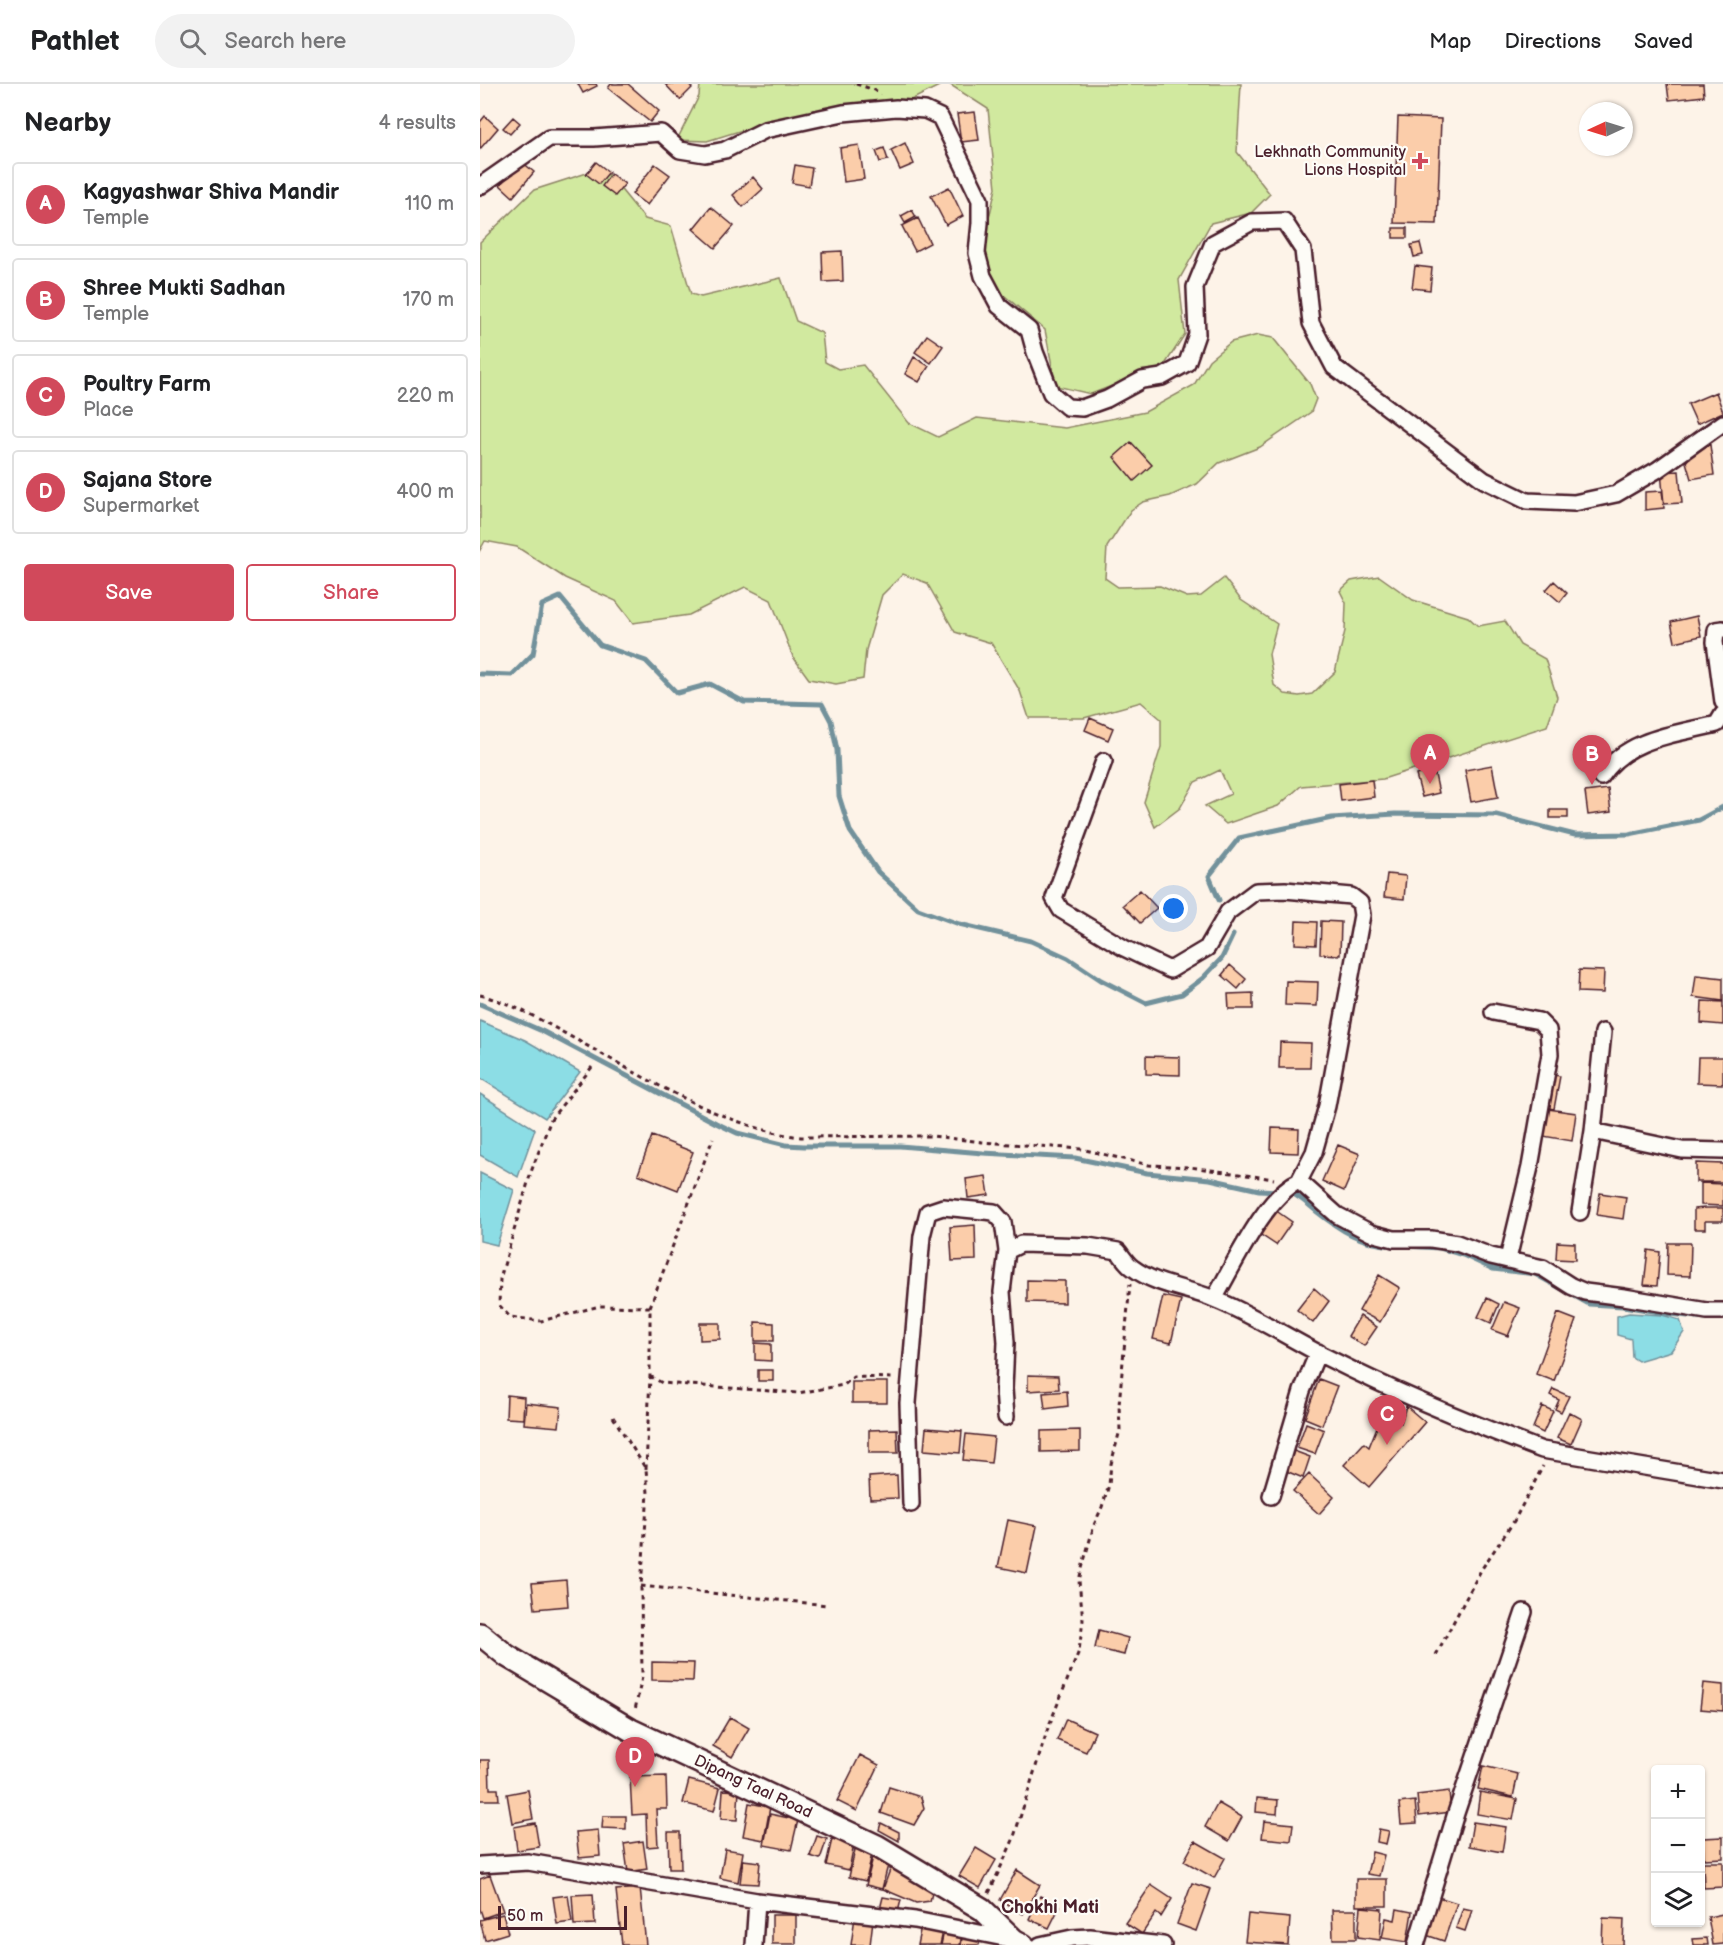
<!DOCTYPE html>
<html lang="en">
<head>
<meta charset="utf-8">
<style>
	body { margin:0; font-family:"Balsamiq Sans",sans-serif; background:#f2f2f2; color:#202124 }
	.controls { position:absolute; right:18px; bottom:18px; display:grid; overflow:hidden; border-radius:6px; box-shadow:0 2px 4px #0004 }
	.controls button { width:54px; height:54px; display:grid; place-items:center; padding:0; border:0; border-bottom:2px solid #e0e0e0; background:#fff; color:#202124; font:30px sans-serif }
	.compass { position:absolute; left:1099px; top:18px; width:54px; height:54px; border-radius:50%; background:#fff; box-shadow:0 2px 4px #0004; rotate:266deg }
	.scale { position:absolute; left:18px; bottom:15px; width:129px; box-sizing:border-box; padding-left:6px; border:3px solid #4a1f2b; border-top:0; font-size:16px; line-height:21px; white-space:nowrap; color:#4a1f2b; -webkit-text-stroke:4px #fdfcf7; paint-order:stroke }
	.you { position:absolute; left:694px; top:825px; width:21px; height:21px; margin:-15px; border:4px solid #fff; border-radius:50%; background:#1a73e8; box-shadow:0 0 0 9px #1a73e833 }
	.badge { display:grid; place-items:center; width:39px; height:39px; border-radius:50%; background:#d1495b; color:#fff; font-size:20px; font-weight:700 }
	.pin { position:absolute; translate:-50% -50px; filter:drop-shadow(0 2px 3px #0008) }
	.pin::after { content:''; position:absolute; top:32px; width:21px; height:18px; background:inherit; clip-path:polygon(0 0,100% 0,50% 100%) }
	.list { margin:0; padding:0; list-style:none }
	h2 { display:flex; justify-content:space-between; align-items:center; height:78px; margin:0; padding:0 24px; font-size:26px }
	h2 small { font-size:20px; font-weight:400; color:#757577 }
	.list li { display:grid; grid-template-columns:39px 1fr auto; gap:18px; align-items:center; box-sizing:border-box; height:84px; margin:0 12px 12px; padding:0 12px; border:2px solid #e0e0e0; border-radius:6px }
	.list b { display:block; font-size:22px; white-space:nowrap }
	.list p { margin:0; font-size:20px; white-space:nowrap; color:#757577 }
	.list em { font-size:20px; font-style:normal; color:#757577 }
	.actions { display:flex; gap:12px; padding:18px 24px }
	.actions a { flex:1; padding:14px 0; border:2px solid #d1495b; border-radius:6px; text-align:center; font-size:21px; color:#d1495b }
	.actions .main { background:#d1495b; color:#fff }
	.icon { flex:none; width:33px; height:33px; fill:none; stroke:currentColor; stroke-width:2; stroke-linecap:round; stroke-linejoin:round }
	.map { position:relative; flex:none; width:1243px; height:1861px; overflow:hidden }
	header { display:flex; align-items:center; gap:36px; box-sizing:border-box; height:84px; padding:0 30px; background:#fff; border-bottom:2px solid #e0e0e0 }
	header strong { font-size:28px }
	nav { display:flex; gap:33px; margin-inline-start:auto; font-size:21px }
	.search { width:420px; height:54px; background:#f2f2f2; display:flex; align-items:center; gap:15px; box-sizing:border-box; padding:0 21px; border-radius:33px; color:#757577; font-size:22px }
	main { display:flex }
	aside { flex:1; background:#fff }
	.map>svg:first-child { display:block }
</style>
</head>
<body>
<header>
<strong>Pathlet</strong>
<div class="search"><svg class="icon" aria-label="search" viewBox="0 0 24 24"><circle cx="10" cy="10" r="6"/><path d="M15 15l6 6"/></svg>Search here</div>
<nav><a>Map</a><a>Directions</a><a>Saved</a></nav>
</header>
<main>
<aside>
<h2>Nearby<small>4 results</small></h2>
<ul class="list">
<li><span class="badge">A</span><div><b>Kagyashwar Shiva Mandir</b><p>Temple</p></div><em>110 m</em></li>
<li><span class="badge">B</span><div><b>Shree Mukti Sadhan</b><p>Temple</p></div><em>170 m</em></li>
<li><span class="badge">C</span><div><b>Poultry Farm</b><p>Place</p></div><em>220 m</em></li>
<li><span class="badge">D</span><div><b>Sajana Store</b><p>Supermarket</p></div><em>400 m</em></li>
</ul>
<div class="actions"><a class="main">Save</a><a>Share</a></div>
</aside>
<div class="map">
<svg width="1243" height="1861" viewBox="0 0 1243 1861">
	<rect width="100%" height="100%" fill="#fdf3e8"/>
	<filter id="ink" filterUnits="userSpaceOnUse"><feTurbulence type="fractalNoise" baseFrequency=".0167" numOctaves="2"/><feDisplacementMap in="SourceGraphic" scale="12" xChannelSelector="R" yChannelSelector="G"/><feConvolveMatrix kernelMatrix="1 2 1 2 8 2 1 2 1" color-interpolation-filters="sRGB"/></filter>
	<g filter="url(#ink)">
		<path fill="#d1e99f" stroke="#8e8465" stroke-width="1.5" d="M220,0H463L425,19L295,36L227,57L197,56L219,12Z
			M469,0H761L757,68L790,110L771,129L731,139L699,196L705,250L684,282L611,310L576,302L565,246L513,202L503,160L516,104L508,25Z
			M116,86L129,91L165,135L191,142L211,210L221,213L301,194L316,237L342,249L345,278L358,285L383,281L429,339L458,353L497,334L585,344L665,328L714,301L729,276L751,258L778,251L793,254L830,300L836,315L831,328L780,363L739,379L717,400L690,412L663,418L651,426L627,463L625,494L638,503L680,502L707,513L721,512L744,494L761,516L797,540L789,570L794,601L805,610L819,612L832,610L855,588L865,547L866,519L860,507L871,497L899,492L933,516L988,533L998,542L1025,537L1040,561L1065,575L1077,613L1067,642L903,695L821,702L798,722L746,740L725,722L751,710L740,686L715,698L700,724L675,743L664,718L681,663V635L661,618L604,634H549L540,607L511,559L475,548L447,499L423,490L402,511L386,566L383,595L356,600L329,595L313,573L291,516L265,503L209,531L153,539L136,517L85,494L37,463L5,457L0,466V158L54,106Z"/>
		<path fill="#8cdde5" stroke="#72919b" stroke-width="1.5" d="M0,937L45,956L100,988L65,1034L0,994Z
			M0,1010L55,1045L38,1093L0,1071Z
			M0,1089L34,1106L17,1161L0,1157Z
			M1149,1229L1182,1231L1200,1236L1204,1248L1191,1267L1158,1277L1152,1273L1151,1255L1137,1251V1232Z"/>
		<g fill="none" stroke-linecap="round" stroke-linejoin="round">
			<path stroke="#72919b" stroke-width="5" d="M0,590L32,591L53,570L62,521L80,513L120,561L166,577L197,609L230,600L264,618L342,620L351,637L357,666L359,712L370,747L398,788L438,825L479,840L551,857L588,874L621,896L666,919L702,910L723,894L742,874L753,851
				M739,816L729,792L759,754L852,734L915,730L1016,731L1095,751L1149,750L1219,736L1243,723
				M0,920L62,947L236,1039L257,1049L306,1061L324,1062H420L503,1069L595,1074L667,1089L730,1095L779,1106L800,1107
				M809,1108C819,1112 828,1120 836,1127C860,1146 881,1160 913,1162
				M922,1162L960,1164L983,1171L1013,1185L1055,1190L1109,1220L1143,1222L1191,1230L1226,1234"/>
		</g>
		<path fill="#fbcdaa" stroke="#4a1f2b" stroke-width="1.5" d="M98,0H116L117,2L103,9Z
			M131,0H148L179,27L170,38L128,4Z
			M185,0H209L212,4L200,16Z
			M1187,0H1223L1224,12L1189,16Z
			M495,28L499,56L481,58L477,30Z
			M5,32L18,44L0,65V38Z
			M33,33L40,39L30,50L23,44Z
			M918,33L961,35L957,140L914,139Z
			M425,59L434,80L420,86L411,66Z
			M379,61L384,95L364,98L360,64Z
			M404,64L408,76L400,78L396,67Z
			M41,77L54,88L33,113L20,101Z
			M116,78L129,88L119,100L106,90Z
			M175,80L190,91L167,121L152,110Z
			M315,81L332,84L329,102L312,99Z
			M131,90L145,100L135,112L122,102Z
			M273,93L283,105L263,123L253,111Z
			M469,103L483,132L466,141L451,112Z
			M231,123L254,142L235,164L213,145Z
			M432,126L436,133L425,139L421,132Z
			M438,134L450,159L435,167L422,142Z
			M913,144H927V154H913Z
			M940,159L943,171L934,173L931,161Z
			M362,167L363,197L343,198L342,168Z
			M935,182L952,184L950,206L932,204Z
			M447,251L463,262L451,279L435,268Z
			M434,273L449,282L439,298L425,290Z
			M1236,308L1243,328L1217,340L1208,320Z
			M651,358L672,381L654,397L634,373Z
			M1230,361L1234,391L1211,395L1206,378L1216,364Z
			M1199,387L1202,419L1184,420L1181,388Z
			M1182,407L1184,424L1165,426V408Z
			M1074,497L1087,509L1080,518L1066,506Z
			M1217,532L1221,552L1195,558L1191,538Z
			M610,634L633,644L628,656L605,646Z
			M1012,681L1018,713L991,718L985,686Z
			M954,686L959,709L942,713L936,691Z
			M892,696L894,713L861,717L859,700Z
			M1128,705L1131,728L1108,731L1105,708Z
			M1070,726H1088V734H1070Z
			M907,790L926,792L924,815L904,813Z
			M660,806L677,824L660,839L643,821Z
			M816,837L837,838L836,861L815,860Z
			M841,837L861,838L860,871L840,870Z
			M750,881L766,895L758,905L742,891Z
			M1099,886L1124,887L1123,909L1098,908Z
			M1216,891L1243,894V917L1213,913Z
			M806,897L838,898L837,922L805,921Z
			M773,909V925H749L748,910Z
			M1222,917L1243,918V941L1221,939Z
			M800,958L831,959L830,984H799Z
			M666,972L700,973V991L666,990Z
			M1218,973H1243V1000L1217,999Z
			M1068,990L1080,992L1074,1025L1063,1023Z
			M1068,1025L1096,1029L1092,1057L1063,1052Z
			M792,1044L819,1045L818,1069L791,1068Z
			M172,1052L213,1068L198,1106L158,1090Z
			M858,1061L880,1070L864,1107L842,1097Z
			M1216,1079L1243,1080V1098H1216Z
			M506,1092L509,1111L488,1114L486,1095Z
			M1221,1099L1243,1100V1122L1221,1121Z
			M1120,1109L1146,1113L1143,1135L1117,1131Z
			M1225,1124H1243V1137H1225V1145H1214V1125Z
			M795,1126L812,1138L796,1161L778,1149Z
			M495,1141L496,1176L472,1177L470,1143Z
			M1077,1158L1095,1159V1176L1076,1175Z
			M1188,1159H1211L1210,1192L1187,1191Z
			M1168,1166L1180,1168L1177,1202L1164,1201Z
			M899,1191L920,1204L900,1238L879,1227Z
			M547,1196L585,1197V1219L547,1218Z
			M834,1204L849,1217L833,1239L817,1226Z
			M683,1212L701,1216L691,1259L673,1255Z
			M1007,1214L1019,1220L1011,1239L998,1233Z
			M1024,1218L1040,1224L1028,1252L1012,1246Z
			M1078,1229L1096,1236L1074,1297L1056,1290Z
			M880,1232L897,1243L884,1262L868,1252Z
			M275,1238L294,1239V1257H275Z
			M220,1239H240V1255L220,1256Z
			M275,1259L291,1260V1277L275,1276Z
			M278,1286H293V1297H278Z
			M548,1291L578,1292L579,1305L548,1307Z
			M839,1295L857,1302L842,1341L825,1334Z
			M372,1298H407V1319H372Z
			M1073,1305L1089,1312L1081,1328L1075,1325L1079,1316L1070,1311Z
			M587,1307L588,1322L565,1325L563,1309Z
			M27,1311L44,1313L43,1335L26,1334Z
			M46,1319L81,1323L79,1343L44,1340Z
			M926,1322L945,1338L889,1403L864,1381L884,1359L889,1363L903,1328L913,1337L921,1339Z
			M1062,1322L1073,1327L1063,1349L1053,1344Z
			M1089,1328L1102,1335L1091,1360L1077,1354Z
			M826,1339L844,1346L835,1370L817,1364Z
			M446,1344L482,1347L480,1369L444,1366Z
			M417,1345L418,1369H389V1346Z
			M600,1346V1367L561,1368V1347Z
			M486,1350L514,1353L511,1379L483,1376Z
			M814,1367L830,1373L823,1394L806,1387Z
			M829,1390L854,1413L839,1430L813,1407Z
			M417,1391L418,1414L390,1415L389,1393Z
			M528,1436L557,1442L547,1489L518,1483Z
			M86,1496L88,1522L55,1525L52,1499Z
			M619,1546L648,1554L644,1571L615,1564Z
			M172,1578L214,1579L213,1597L172,1596Z
			M1223,1599L1243,1601V1627L1220,1625Z
			M250,1633L269,1644L252,1673L233,1662Z
			M586,1635L615,1648L606,1668L577,1656Z
			M380,1671L399,1681L377,1727L357,1717Z
			M0,1676H9L10,1705H18L19,1716H0Z
			M1003,1682L1038,1690L1033,1713L998,1705Z
			M186,1692L187,1725H176L178,1762L167,1763L166,1730L152,1731L150,1693Z
			M209,1696L240,1704L234,1727L203,1719Z
			M409,1703L441,1713L444,1724L434,1741L401,1729Z
			M48,1706L53,1735L32,1739L27,1710Z
			M243,1706L259,1707L257,1736L241,1735Z
			M969,1707L971,1728L939,1732L937,1711Z
			M1000,1708L1037,1715L1033,1736L997,1730Z
			M777,1714L798,1716L797,1730L776,1728Z
			M935,1717L937,1739L921,1740L919,1719Z
			M269,1719L290,1723L284,1756L263,1752Z
			M738,1719L762,1733L749,1757L725,1743Z
			M290,1730L318,1736L311,1766L284,1761Z
			M123,1732H146V1745L122,1744Z
			M784,1737L813,1740L811,1757L782,1754Z
			M993,1738L1026,1743L1022,1768L989,1762Z
			M55,1739L59,1763L37,1766L34,1743Z
			M401,1739L419,1748V1757L399,1746Z
			M899,1745L909,1747L906,1760L897,1758Z
			M118,1746L120,1772L99,1774L96,1748Z
			M188,1748H200L201,1785H189Z
			M337,1752L347,1755L340,1775L330,1772Z
			M1243,1753V1774L1224,1775L1223,1754Z
			M352,1755L374,1760L369,1786L346,1781Z
			M163,1757L167,1785L148,1788L144,1760Z
			M715,1757L745,1774L734,1794L704,1777Z
			M376,1761L393,1765L386,1797L369,1793Z
			M496,1764L516,1776L500,1804L479,1792Z
			M245,1765L263,1768L258,1798L240,1794Z
			M892,1768L904,1771L899,1792L887,1790Z
			M393,1773L409,1777L402,1805L386,1801Z
			M263,1776L280,1778L278,1800L260,1799Z
			M1223,1778H1243V1803L1224,1804Z
			M411,1783L453,1805L450,1817L436,1819L403,1805Z
			M537,1786L560,1801L543,1830L520,1816Z
			M10,1791L23,1827L3,1834L0,1825V1795Z
			M876,1795H907V1822H876Z
			M712,1799L731,1805L716,1847L697,1840Z
			M671,1801L692,1815L681,1833L676,1829L662,1850L645,1839Z
			M160,1804L166,1861H142L136,1806Z
			M113,1810L115,1840L94,1841L92,1811Z
			M88,1811L92,1838L77,1840L73,1813Z
			M560,1812L580,1822L569,1844L549,1835Z
			M955,1812L977,1819L964,1857L943,1850Z
			M403,1813L421,1816L418,1828L400,1825Z
			M881,1823L902,1825L900,1856L878,1853Z
			M983,1824L992,1826L985,1847L976,1844Z
			M917,1825L932,1828L927,1858L902,1854L906,1834L915,1836Z
			M852,1826H876V1855H853Z
			M23,1830L28,1849L5,1856L0,1836Z
			M768,1830L810,1834L808,1861L765,1858Z
			M1243,1830V1860L1233,1861L1228,1833Z
			M292,1831H316V1860H292Z
			M375,1833L393,1836L390,1861H371Z
			M1123,1834L1144,1835L1143,1861H1122Z
			M441,1842L463,1848L460,1861H437Z
			M464,1847L482,1850L480,1861H461Z
			M483,1849L501,1852L499,1861H481Z
			M1227,1854L1228,1861H1214L1213,1855Z"/>
		<g fill="none" stroke-linecap="round" stroke-linejoin="round">
			<defs>
				<path id="street" d="M0,102L69,54H114L181,49L200,66L225,70L245,66L285,46L363,29L416,24L445,26L460,33L500,116V139L497,169L503,192L519,222L549,246L555,268L571,309L587,323L602,324L627,315L662,296L682,293L707,279L717,250L715,203L733,159L772,138L804,137L823,166L831,239L854,283L1004,396L1047,417L1094,419L1136,410L1177,386L1243,339
					M1243,545L1236,546L1235,558L1243,618
					M624,677L574,814L581,826L644,864L690,886L727,864L748,828L776,807L805,806L871,812L880,819L882,831L847,1022L834,1068L819,1097C785,1112 753,1183 734,1215
					M1121,693C1146,654 1196,650 1237,640L1243,630
					M1013,928L1059,937L1068,946L1070,970L1050,1083L1028,1175
					M1113,1047L1202,1066L1243,1067
					M819,1097L857,1131L891,1149L914,1155H951L977,1159L1011,1172L1063,1184L1091,1202L1105,1208L1144,1213L1227,1227H1243
					M1100,1128L1113,1047L1123,948
					M527,1167L541,1160L608,1162L638,1167C643,1173 647,1180 653,1184C677,1202 708,1204 734,1215C774,1231 810,1255 848,1274C917,1309 990,1339 1062,1366L1243,1396
					M791,1412L822,1307L838,1268
					M431,1420L428,1319L442,1152L448,1128L463,1123L514,1128L523,1138L527,1167L522,1208L526,1258L524,1305L526,1333
					M0,1781L48,1778L277,1817L435,1836L534,1856
					M274,1861L277,1817
					M560,1861L592,1854L610,1853L683,1861
					M936,1861L976,1729L1044,1528"/>
				<path id="secondary" d="M0,1550L27,1572L151,1646L397,1762L502,1825L534,1856L543,1861"/>
			</defs>
			<use href="#street" stroke="#4a1f2b" stroke-width="20"/>
			<use href="#secondary" stroke="#4a1f2b" stroke-width="26"/>
			<path stroke="#4a1f2b" stroke-width="3" stroke-dasharray="4.5 4.5" stroke-linecap="butt" d="M376,0L395,6L401,10
				M0,911C35,920 64,938 95,955C160,991 247,1045 321,1053L452,1052L502,1058L601,1065L669,1081L710,1083L794,1095
				M112,983L71,1035L51,1088L20,1195L19,1221L30,1233L61,1237L120,1222L170,1223
				M170,1292L182,1299L318,1309L364,1301L373,1293L414,1294
				M133,1333L166,1385L168,1409L161,1502L162,1593L155,1626
				M166,1385L170,1292V1223L233,1054
				M161,1502L347,1521
				M956,1571L1001,1486L1034,1437L1063,1382
				M509,1809L533,1756L568,1644L599,1567L603,1536L599,1497L601,1488L614,1441L622,1423L629,1401L631,1380L640,1346L639,1321L650,1200"/>
			<use href="#street" stroke="#fdfcf7" stroke-width="15"/>
			<use href="#secondary" stroke="#fdfcf7" stroke-width="21"/>
		</g>
	</g>
	<path fill="#d1495b" stroke="#fdfcf7" stroke-width="2" d="M937 68h6v6h6v6h-6v6h-6v-6h-6v-6h6z"/>
	<g text-anchor="middle" dominant-baseline="central" stroke-width="4.5" stroke-linejoin="round" paint-order="stroke">
		<g font-size="16" fill="#4a1f2b" stroke="#fdfcf7" text-anchor="end">
			<text x="926" y="68">Lekhnath Community<tspan x="926" dy="18">Lions Hospital</tspan></text>
		</g>
		<g font-size="16" fill="#4a1f2b" stroke="#fdfcf7">
			<text transform="translate(273 1703) rotate(25)">Dipang Taal Road</text>
		</g>
		<g font-size="18" font-weight="bold" fill="#4a1f2b" stroke="#fdfcf7">
			<text x="570" y="1823">Chokhi Mati</text>
		</g>
	</g>
</svg>
<div class="controls">
<button>+</button>
<button>−</button>
<button><svg class="icon" aria-label="layers" viewBox="0 0 24 24"><path d="M12 4l9 5-9 5-9-5zM3 14l9 5 9-5"/></svg></button>
</div>
<svg class="compass" viewBox="-18 -18 36 36"><path d="M0-13l5 13h-10z" fill="#e53935"/><path d="M0 13l5-13h-10z" fill="#757577"/></svg>
<div class="scale">50 m</div>
<div class="you"></div>
<div class="pin badge" style="left:950px;top:700px">A</div>
<div class="pin badge" style="left:1112px;top:701px">B</div>
<div class="pin badge" style="left:907px;top:1361px">C</div>
<div class="pin badge" style="left:155px;top:1703px">D</div>
</div>
</main>
</body>
</html>
